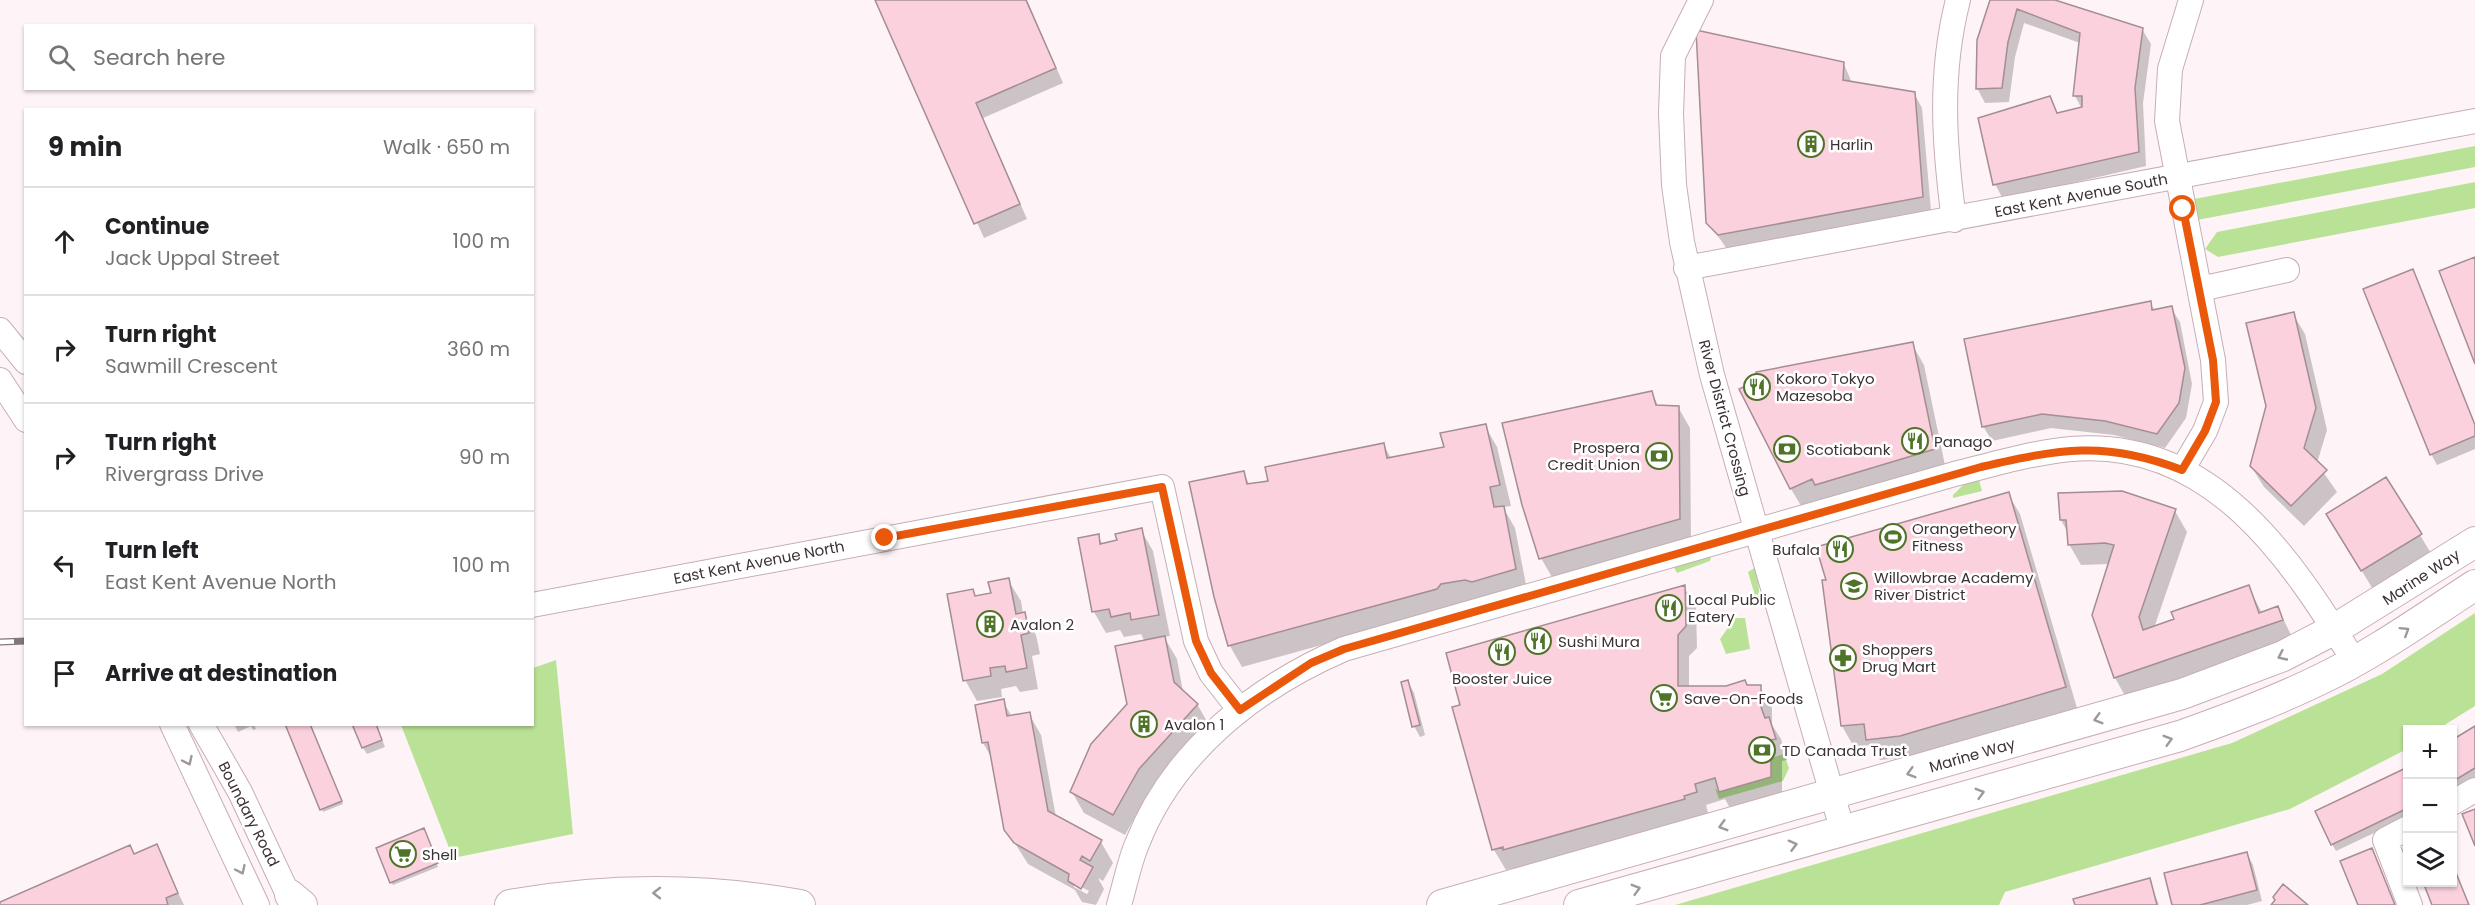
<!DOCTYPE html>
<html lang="en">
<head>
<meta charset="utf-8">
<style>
	body { margin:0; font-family:Poppins,sans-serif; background:#f2f2f2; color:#202124 }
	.controls { position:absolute; right:18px; bottom:18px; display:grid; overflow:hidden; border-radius:0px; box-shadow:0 2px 4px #0004 }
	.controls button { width:54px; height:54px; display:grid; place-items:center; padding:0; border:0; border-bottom:2px solid #e0e0e0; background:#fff; color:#202124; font:30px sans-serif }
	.stop { position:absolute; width:18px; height:18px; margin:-14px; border:4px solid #ea580c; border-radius:50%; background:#fff }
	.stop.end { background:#ea580c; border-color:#fff; box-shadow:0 2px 6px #0008 }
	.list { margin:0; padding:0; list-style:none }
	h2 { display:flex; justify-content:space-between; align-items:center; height:78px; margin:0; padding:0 24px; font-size:26px }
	h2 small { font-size:20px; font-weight:400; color:#757577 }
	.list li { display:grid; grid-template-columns:39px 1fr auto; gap:18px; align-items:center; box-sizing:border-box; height:108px; padding:0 24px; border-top:2px solid #e0e0e0 }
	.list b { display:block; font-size:22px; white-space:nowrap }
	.list p { margin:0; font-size:20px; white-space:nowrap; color:#757577 }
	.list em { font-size:20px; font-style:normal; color:#757577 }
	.icon { flex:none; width:33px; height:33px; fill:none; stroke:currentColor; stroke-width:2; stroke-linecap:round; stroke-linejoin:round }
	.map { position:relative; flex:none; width:2475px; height:905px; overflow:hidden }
	.search { position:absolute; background:#fff; box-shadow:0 2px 4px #0004; left:24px; top:24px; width:510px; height:66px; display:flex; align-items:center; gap:15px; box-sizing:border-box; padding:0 21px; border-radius:0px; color:#757577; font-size:22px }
	.panel { position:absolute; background:#fff; box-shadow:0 2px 4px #0004; left:24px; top:108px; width:510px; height:618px; border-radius:0px }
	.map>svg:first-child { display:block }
</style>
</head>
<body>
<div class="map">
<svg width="2475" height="905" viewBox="0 0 2475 905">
	<rect width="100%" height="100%" fill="#fef4f7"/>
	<path fill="#bae296" d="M2475,146V167L2197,220L2194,199Z
		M2475,182V208L2218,257L2205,249L2217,232Z
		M1979,480L1982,491L1953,498V495L1964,484Z
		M1711,556L1710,561L1677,573L1673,566Z
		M1756,567C1760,581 1757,589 1762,606H1758L1748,572Z
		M2475,613V706L2438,729L2408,730L2407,749L2290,809L2005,892L1999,905H1675L2232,743L2382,674Z
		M1735,618H1745L1750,649L1726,654L1720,639Z
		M556,660L573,834L453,858L401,725L532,724L533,668Z
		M1784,754L1789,768L1783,781L1719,799L1715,788L1719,792L1770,777L1771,758Z"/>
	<path fill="#0003" fill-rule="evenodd" d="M877,0H1027L1063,83L983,118L1027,219L984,238Z
		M1992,0H2051L2142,29L2151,44L2143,103L2146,166L2003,199L1995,184L2049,98L2058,114L2082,109L2075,96L2080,43L2024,23L2015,57L2009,102L1985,103L1977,88Z
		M1844,64L1852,83L1914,93L1922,108L1931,211L1727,249L1708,222Z
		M2412,271L2475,424V449L2437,465L2431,454Z
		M2150,303L2155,311L2171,308L2180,322L2192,384L2186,418L2165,448L2114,435L2051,428L1992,441L1983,426Z
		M2293,314L2305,334L2327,430L2317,463L2337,492L2304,526L2264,487L2251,466Z
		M1912,344L1924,365L1946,470L1803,509L1791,489Z
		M1651,392L1659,407H1678L1690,428L1691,540L1553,579L1541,558Z
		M1485,426L1497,447L1511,506L1503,507L1515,528L1527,590L1453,605L1449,610L1242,667L1230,646L1215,597L1243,473L1250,485L1269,482L1383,444L1391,458L1446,448Z
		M2008,494L2020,514L2077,708L1912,757L1880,760L1871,745L1854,747L1842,726L1824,582Z
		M2175,511L2187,532L2154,628L2248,586L2262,613L2278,608L2294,641L2127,699L2115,678L2093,615L2109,564L2081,565L2069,544L2068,533L2061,520Z
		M1141,530L1153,551L1170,636L1164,637L1177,659L1183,692L1197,704L1209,725L1150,790L1125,835L1084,813L1072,792L1129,704L1145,642L1141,634L1124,637L1120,630L1106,633L1094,612L1080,539L1098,536L1103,545L1118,542Z
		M2340,535H2420L2432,555L2374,591Z
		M1008,580L1021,601L1023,614L1036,635L1040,654L1032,656L1038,689L1020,692L1016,686L1001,689L1002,697L977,701L965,680L972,591L976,597L992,594Z
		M1684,587L1696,608L1697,648L1689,656V687H1760L1772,708V725L1781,739L1787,760L1782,761V798L1732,812L1725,799L1706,805L1708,813L1695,817L1696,820L1517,870L1515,868L1506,870L1494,850L1462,706Z
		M1408,682L1414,693L1425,735L1420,737L1414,726Z
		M1003,701L1012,717L1029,714L1041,735L1056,817L1101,842L1113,863L1103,881L1098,878L1104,889L1096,905L1082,902L1075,890L1028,864L1006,829L993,760L983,743ZM1074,883L1089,891L1087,894L1074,887Z
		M234,724H254L256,729L253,730L251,726L238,732Z
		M286,724H309L343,804L323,812Z
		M376,724L385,747L367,754L363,748Z
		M2475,727V777L2452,791V742Z
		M2408,769V817L2336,851L2332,844Z
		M425,833L438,867L393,885L391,882Z
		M156,846L184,905H0V903Z
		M2247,854L2253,865L2262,901L2247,905H2173Z
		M2149,880L2159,905H2076Z"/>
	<path fill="#fbd1dd" stroke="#a48d93" stroke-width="1.5" d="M875,0H1026L1056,68L976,103L1020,204L974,224Z
		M1990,0H2055L2143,28L2135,88L2139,152L1993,185L1978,118L2050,96L2057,113L2082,107V96H2073L2080,33L2017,9L2008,42L2002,88L1976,89L1977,40Z
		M1696,30L1844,62L1843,80L1915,92L1923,197L1718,235L1706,223Z
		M2475,257V364L2439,271Z
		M2413,269L2475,425V436L2430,455L2363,289Z
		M2151,301L2152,310L2172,306L2185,368L2179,403L2157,434L2105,421L2042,414L1982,427L1964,339Z
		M2294,312L2316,408L2304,448L2327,470L2291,506L2250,466L2266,406L2246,323Z
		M1913,342L1935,449L1815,485L1812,479L1790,489L1739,389L1758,380L1756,372Z
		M1652,391L1656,405L1679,406L1680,519L1539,559L1522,505L1502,423Z
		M1486,424L1500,485L1490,487L1494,507L1504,506L1516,569L1472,582L1465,580L1441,584L1437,589L1228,646L1214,597L1189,482L1244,471L1247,484L1268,481L1265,467L1384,443L1387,458L1444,447L1440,433Z
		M2386,477L2422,534L2361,571L2326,514Z
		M2122,491L2176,509L2139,617L2143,630L2174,619L2171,612L2249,585L2259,613L2278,606L2283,620L2114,678L2092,615L2114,545L2105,543L2068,545L2066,520H2060L2058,493Z
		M2009,492L2066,687L1900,736L1866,740L1864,724L1841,726L1822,580H1826L1816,547Z
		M1142,528L1159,615L1131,620L1130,613L1111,617L1109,609L1092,612L1078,538L1099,534L1100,544L1117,540L1115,534Z
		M1009,578L1016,614L1025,612L1029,633L1021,635L1027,668L1006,672L1005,666L990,668L991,676L963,681L947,594L973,589L975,596L991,593L988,582Z
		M1685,585L1686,626L1678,635V686H1726L1745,680L1747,685H1761V707L1765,718L1769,717L1776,739L1771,740V777L1719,792L1715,778L1695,784L1697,792L1684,796L1685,799L1503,850V847L1492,850L1452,707L1460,705L1446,653Z
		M1165,636L1174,682L1198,704L1139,769L1113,815L1070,792L1091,744L1127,704L1115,646Z
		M1408,680L1420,725L1412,727L1401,682Z
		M1004,699L1007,716L1030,712L1048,811L1102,840L1090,861L1082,856L1080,860L1093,867L1081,889L1068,881L1069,874L1014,843L1004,830L988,742L982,743L975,705Z
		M285,724H310L342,801L320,810Z
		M352,724H376L382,740L362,748Z
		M2475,726V768L2452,782V740Z
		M2408,767V808L2331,845L2315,811Z
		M2475,809V846L2462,814Z
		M424,828L438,863L390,883L376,848Z
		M157,844L178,893L166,898L168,905H0V902L130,845L134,854Z
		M2372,848L2395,905H2358L2340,861Z
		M2247,852L2257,890L2200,905H2172L2164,873Z
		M2452,863L2469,905H2432L2423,882H2452Z
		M2150,878L2157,905H2075L2073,899Z
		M2283,884L2308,905H2271L2275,900L2273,897Z"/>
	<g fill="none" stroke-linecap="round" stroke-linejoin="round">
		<defs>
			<path id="minor" d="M1701,0L1673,56L1671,114L1674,185L1682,242L1712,375L1843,832
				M1954,220C1944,145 1939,74 1958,0
				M1686,268L2475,121
				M2200,289L2287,270
				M0,330L26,362
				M0,380L26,420
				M2182,470L2205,431L2216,402L2213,360L2167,121L2170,69L2191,0
				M532,605L1162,487L1196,641L1211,673L1240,710
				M172,724L257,905
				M201,724L240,792L293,905
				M2452,803L2475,790
				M2408,828L2385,840L2410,905
				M1119,905C1125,885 1129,863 1137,844C1173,751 1256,687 1344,649L1951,475C1990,465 2030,453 2071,449C2211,437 2290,557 2354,661"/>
			<path id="major" d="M290,895L302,905
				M510,905C606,888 705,888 800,905
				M1442,905L2182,694L2283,656L2335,629L2475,542
				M1579,905L2180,736C2227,719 2274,702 2319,680C2374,654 2424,618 2475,585"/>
		</defs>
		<use href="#minor" stroke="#c6aeb4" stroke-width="26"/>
		<use href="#major" stroke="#c6aeb4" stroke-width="32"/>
		<use href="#minor" stroke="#fff" stroke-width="24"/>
		<use href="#major" stroke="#fff" stroke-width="30"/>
		<defs>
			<path id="rail" d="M0,642L26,641"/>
		</defs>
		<use href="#rail" stroke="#82787b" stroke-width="7"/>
		<use href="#rail" stroke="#fff" stroke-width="4.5" stroke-dasharray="14" stroke-linecap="butt"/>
	</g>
	<defs><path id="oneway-chevron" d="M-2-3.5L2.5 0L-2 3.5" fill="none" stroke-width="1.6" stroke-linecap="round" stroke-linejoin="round" transform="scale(1.5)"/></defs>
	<g stroke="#9e989a">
		<use href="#oneway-chevron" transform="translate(2405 631) rotate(-32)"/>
		<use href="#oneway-chevron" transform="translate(2282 656) rotate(155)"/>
		<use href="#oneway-chevron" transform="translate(2098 719) rotate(164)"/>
		<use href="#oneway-chevron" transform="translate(2168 740) rotate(-16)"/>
		<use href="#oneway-chevron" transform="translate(188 761) rotate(65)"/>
		<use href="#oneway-chevron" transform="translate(1911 773) rotate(164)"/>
		<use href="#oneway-chevron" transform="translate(1980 793) rotate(-16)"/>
		<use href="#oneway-chevron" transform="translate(1723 826) rotate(164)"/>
		<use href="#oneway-chevron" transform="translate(1793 845) rotate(-15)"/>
		<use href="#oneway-chevron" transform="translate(241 870) rotate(65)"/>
		<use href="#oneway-chevron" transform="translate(1636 889) rotate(-16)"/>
		<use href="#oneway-chevron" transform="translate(657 893) rotate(180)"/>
	</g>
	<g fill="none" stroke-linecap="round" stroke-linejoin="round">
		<path stroke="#ea580c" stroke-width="8" d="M885,538L1162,487L1196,641L1211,673L1240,710L1311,663L1344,649L1981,467C2059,449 2105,440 2182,470L2205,431L2216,402L2213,360L2183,209"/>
	</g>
	<defs>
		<symbol id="building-ring" viewBox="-11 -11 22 22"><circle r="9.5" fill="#fff" stroke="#50732a" stroke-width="1.5"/><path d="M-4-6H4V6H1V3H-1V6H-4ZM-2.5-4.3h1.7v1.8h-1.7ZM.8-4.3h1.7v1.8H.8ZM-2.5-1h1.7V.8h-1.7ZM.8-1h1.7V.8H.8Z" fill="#50732a"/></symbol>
		<symbol id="restaurant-ring" viewBox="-11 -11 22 22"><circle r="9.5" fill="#fff" stroke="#50732a" stroke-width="1.5"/><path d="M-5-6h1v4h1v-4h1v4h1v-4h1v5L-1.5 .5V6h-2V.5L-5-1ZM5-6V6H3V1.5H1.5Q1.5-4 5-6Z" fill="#50732a"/></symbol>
		<symbol id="bank-ring" viewBox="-11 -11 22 22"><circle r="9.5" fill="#fff" stroke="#50732a" stroke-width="1.5"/><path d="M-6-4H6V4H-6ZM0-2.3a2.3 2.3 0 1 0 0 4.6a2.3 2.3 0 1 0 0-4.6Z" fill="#50732a"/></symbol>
		<symbol id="stadium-ring" viewBox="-11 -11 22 22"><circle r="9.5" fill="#fff" stroke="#50732a" stroke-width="1.5"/><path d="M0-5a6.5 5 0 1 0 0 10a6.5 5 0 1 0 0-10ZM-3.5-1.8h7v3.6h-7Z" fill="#50732a"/></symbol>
		<symbol id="school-ring" viewBox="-11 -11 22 22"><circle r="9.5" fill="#fff" stroke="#50732a" stroke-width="1.5"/><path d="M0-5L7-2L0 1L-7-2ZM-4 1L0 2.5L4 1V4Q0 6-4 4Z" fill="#50732a"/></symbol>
		<symbol id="pharmacy-ring" viewBox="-11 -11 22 22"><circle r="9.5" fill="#fff" stroke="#50732a" stroke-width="1.5"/><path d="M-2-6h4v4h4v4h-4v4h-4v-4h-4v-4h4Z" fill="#50732a"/></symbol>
		<symbol id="supermarket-ring" viewBox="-11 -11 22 22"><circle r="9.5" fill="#fff" stroke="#50732a" stroke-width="1.5"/><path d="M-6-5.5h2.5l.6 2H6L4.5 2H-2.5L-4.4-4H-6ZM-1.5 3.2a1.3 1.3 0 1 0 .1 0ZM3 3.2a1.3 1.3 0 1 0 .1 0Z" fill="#50732a"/></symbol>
	</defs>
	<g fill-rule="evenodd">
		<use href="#building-ring" x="1796" y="129" width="30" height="30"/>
		<use href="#restaurant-ring" x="1742" y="372" width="30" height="30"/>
		<use href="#restaurant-ring" x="1900" y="426" width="30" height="30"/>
		<use href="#bank-ring" x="1772" y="434" width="30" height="30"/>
		<use href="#bank-ring" x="1644" y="441" width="30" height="30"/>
		<use href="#stadium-ring" x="1878" y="522" width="30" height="30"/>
		<use href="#restaurant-ring" x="1825" y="534" width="30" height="30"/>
		<use href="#school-ring" x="1839" y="571" width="30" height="30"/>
		<use href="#restaurant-ring" x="1654" y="593" width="30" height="30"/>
		<use href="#building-ring" x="975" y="609" width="30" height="30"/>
		<use href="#restaurant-ring" x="1523" y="626" width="30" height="30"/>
		<use href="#restaurant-ring" x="1487" y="637" width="30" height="30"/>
		<use href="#pharmacy-ring" x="1828" y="643" width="30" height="30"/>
		<use href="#supermarket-ring" x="1649" y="683" width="30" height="30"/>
		<use href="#building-ring" x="1129" y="709" width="30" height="30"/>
		<use href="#bank-ring" x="1747" y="735" width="30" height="30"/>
		<use href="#supermarket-ring" x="388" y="839" width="30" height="30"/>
	</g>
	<g text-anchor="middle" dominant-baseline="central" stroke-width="5" stroke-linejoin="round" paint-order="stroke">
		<g font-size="15" fill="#3c3235" stroke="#fff" text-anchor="start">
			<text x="1830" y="144">Harlin</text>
			<text x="1776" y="378">Kokoro Tokyo<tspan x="1776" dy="17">Mazesoba</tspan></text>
			<text x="1934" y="441">Panago</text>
			<text x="1640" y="447" text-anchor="end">Prospera<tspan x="1640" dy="17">Credit Union</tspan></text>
			<text x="1806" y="449">Scotiabank</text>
			<text x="1912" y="528">Orangetheory<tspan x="1912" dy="17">Fitness</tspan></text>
			<text x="1820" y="549" text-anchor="end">Bufala</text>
			<text x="1874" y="577">Willowbrae Academy<tspan x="1874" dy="17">River District</tspan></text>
			<text x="1688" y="599">Local Public<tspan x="1688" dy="17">Eatery</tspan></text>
			<text x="1010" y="624">Avalon 2</text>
			<text x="1558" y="641">Sushi Mura</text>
			<text x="1862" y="649">Shoppers<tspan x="1862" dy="17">Drug Mart</tspan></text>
			<text x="1502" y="678" text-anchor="middle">Booster Juice</text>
			<text x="1684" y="698">Save-On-Foods</text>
			<text x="1164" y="724">Avalon 1</text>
			<text x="1782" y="750">TD Canada Trust</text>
			<text x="422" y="854">Shell</text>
		</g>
		<g font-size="15" fill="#3c3235" stroke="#fff">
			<text transform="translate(2081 195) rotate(-11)">East Kent Avenue South</text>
			<text transform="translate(1725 418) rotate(75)">River District Crossing</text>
			<text transform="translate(759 562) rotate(-11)">East Kent Avenue North</text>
			<text transform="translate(2421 577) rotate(-33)">Marine Way</text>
			<text transform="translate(1972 755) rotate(-16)">Marine Way</text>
			<text transform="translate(249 814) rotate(63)">Boundary Road</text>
		</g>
	</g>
</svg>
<div class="controls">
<button>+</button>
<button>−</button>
<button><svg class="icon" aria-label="layers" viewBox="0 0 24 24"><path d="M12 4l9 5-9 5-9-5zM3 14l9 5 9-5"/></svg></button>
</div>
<div class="stop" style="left:2183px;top:209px"></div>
<div class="stop end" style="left:885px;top:538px"></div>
<div class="search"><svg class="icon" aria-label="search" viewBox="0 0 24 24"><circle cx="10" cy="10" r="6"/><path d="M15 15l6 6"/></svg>Search here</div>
<section class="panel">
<h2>9 min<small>Walk · 650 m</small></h2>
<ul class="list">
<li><svg class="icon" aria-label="ahead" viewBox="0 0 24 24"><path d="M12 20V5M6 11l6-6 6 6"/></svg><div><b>Continue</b><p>Jack Uppal Street</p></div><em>100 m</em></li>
<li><svg class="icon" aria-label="right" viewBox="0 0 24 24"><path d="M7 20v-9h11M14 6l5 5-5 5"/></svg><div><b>Turn right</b><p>Sawmill Crescent</p></div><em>360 m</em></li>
<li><svg class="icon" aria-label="right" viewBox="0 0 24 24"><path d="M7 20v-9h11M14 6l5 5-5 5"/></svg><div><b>Turn right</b><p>Rivergrass Drive</p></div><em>90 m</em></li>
<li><svg class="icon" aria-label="left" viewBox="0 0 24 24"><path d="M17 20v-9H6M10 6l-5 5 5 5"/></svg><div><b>Turn left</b><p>East Kent Avenue North</p></div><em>100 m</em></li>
<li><svg class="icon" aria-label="arrive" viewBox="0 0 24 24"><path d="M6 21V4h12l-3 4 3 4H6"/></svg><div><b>Arrive at destination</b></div></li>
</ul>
</section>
</div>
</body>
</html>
